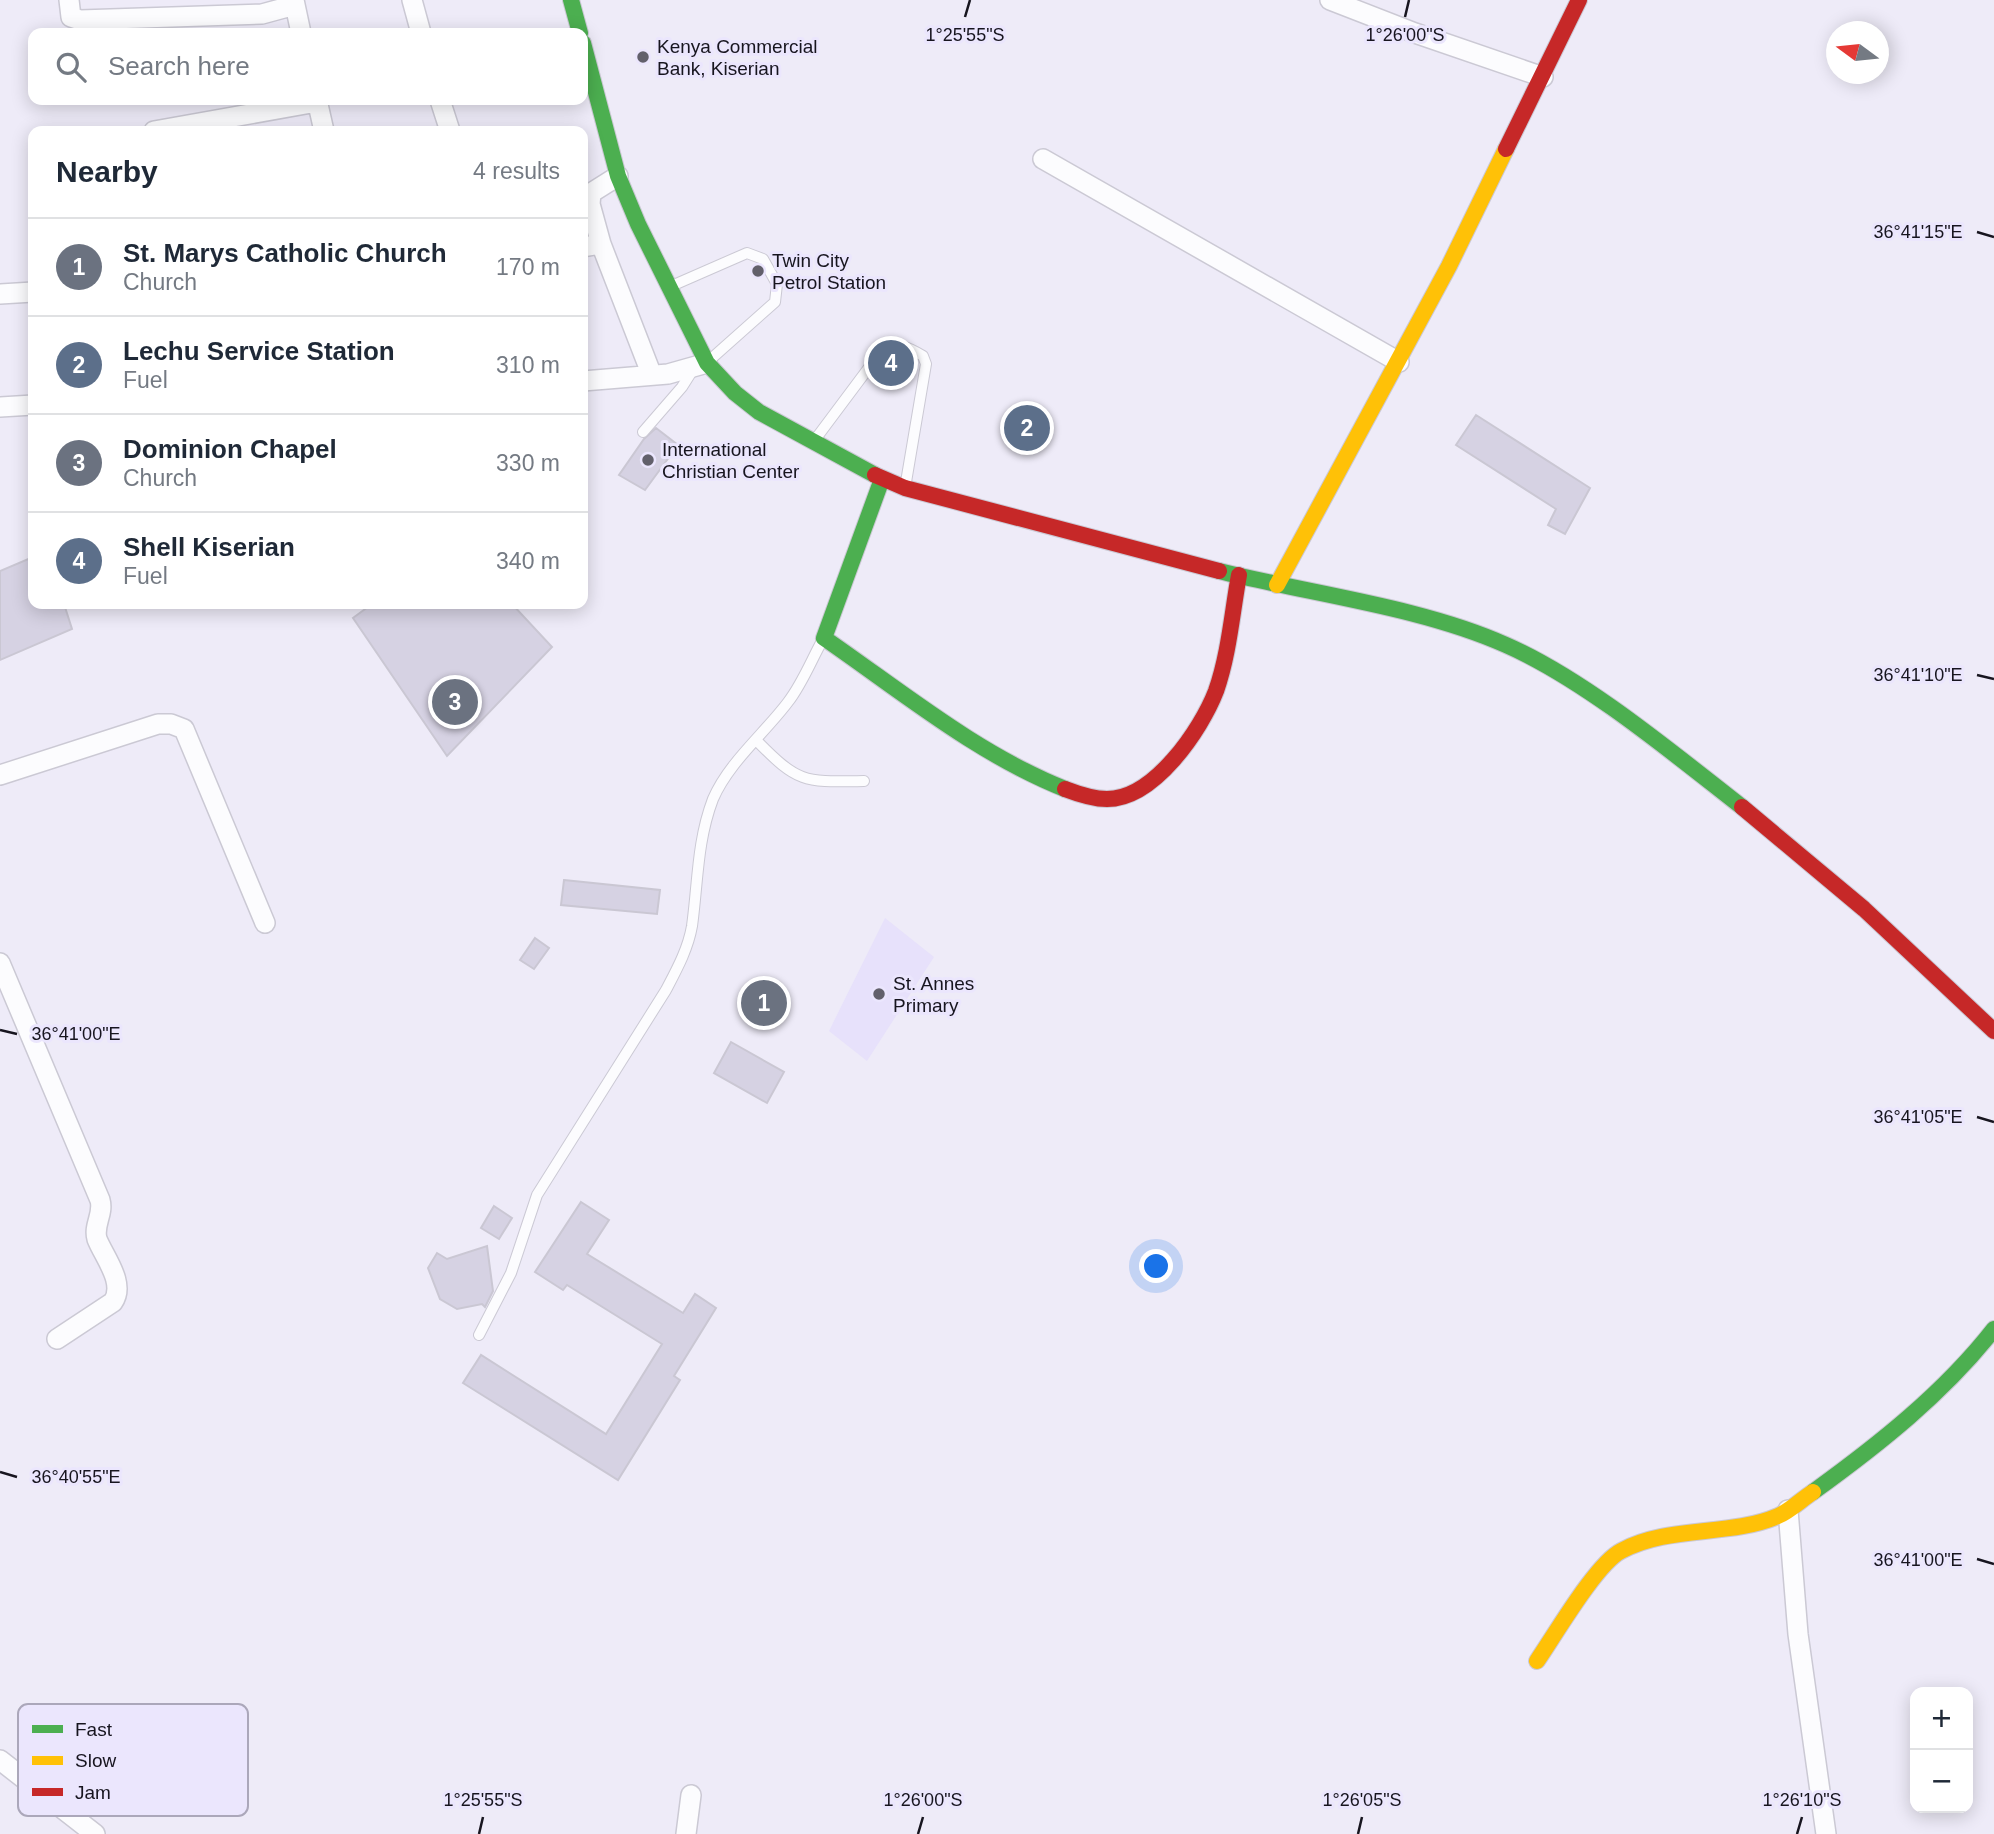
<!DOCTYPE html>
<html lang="en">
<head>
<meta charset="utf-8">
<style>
	body { margin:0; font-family:Helvetica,sans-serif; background:#f2f2f3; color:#1f2937 }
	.controls { position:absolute; right:21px; bottom:21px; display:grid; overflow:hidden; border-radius:14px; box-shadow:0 4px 18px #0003 }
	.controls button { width:63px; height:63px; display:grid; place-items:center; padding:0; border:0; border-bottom:2px solid #e0e1e3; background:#fff; color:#1f2937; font:35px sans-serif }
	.compass { position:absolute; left:1826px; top:21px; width:63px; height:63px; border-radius:50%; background:#fff; box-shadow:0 4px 18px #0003; rotate:285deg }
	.you { position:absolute; left:1157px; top:1267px; width:24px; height:24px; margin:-18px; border:5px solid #fff; border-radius:50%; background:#1a73e8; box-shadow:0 0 0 10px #1a73e833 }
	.badge { display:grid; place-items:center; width:46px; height:46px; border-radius:50%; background:#62606b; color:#fff; font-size:23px; font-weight:700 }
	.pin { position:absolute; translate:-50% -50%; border:4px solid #fff; box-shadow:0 2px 7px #0006 }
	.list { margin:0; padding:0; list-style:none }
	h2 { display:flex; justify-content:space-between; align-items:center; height:91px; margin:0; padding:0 28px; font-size:30px }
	h2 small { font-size:23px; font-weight:400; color:#747a83 }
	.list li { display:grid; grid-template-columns:46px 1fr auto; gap:21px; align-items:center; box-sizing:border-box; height:98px; padding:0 28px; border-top:2px solid #e0e1e3 }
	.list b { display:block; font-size:26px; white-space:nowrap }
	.list p { margin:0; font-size:23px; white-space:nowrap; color:#747a83 }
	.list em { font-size:23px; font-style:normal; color:#747a83 }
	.icon { flex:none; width:38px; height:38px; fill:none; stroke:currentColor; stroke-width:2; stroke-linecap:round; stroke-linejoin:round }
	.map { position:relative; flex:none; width:1994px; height:1834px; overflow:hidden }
	.search { position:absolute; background:#fff; box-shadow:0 4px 18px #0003; left:28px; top:28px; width:560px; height:77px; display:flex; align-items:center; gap:18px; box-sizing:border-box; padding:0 24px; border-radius:14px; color:#747a83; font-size:26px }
	.panel { position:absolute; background:#fff; box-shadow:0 4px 18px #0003; left:28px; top:126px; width:560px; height:483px; border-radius:14px }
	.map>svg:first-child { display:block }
</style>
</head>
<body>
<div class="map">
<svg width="1994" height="1834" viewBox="0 0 1994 1834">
	<rect width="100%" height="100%" fill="#eeebf8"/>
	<path fill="#e7e1fb" d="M885,918L934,957L867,1061L829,1031Z"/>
	<path fill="#d6d2e3" stroke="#cac7d3" stroke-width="2" d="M1476,415L1590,488L1565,534L1548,525L1556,509L1456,445Z
		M656,428L678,445L645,490L619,475L644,439Z
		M33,557V604H64L72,629L0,660V571Z
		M372,604H512L552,647L447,756L353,618Z
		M564,880L660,890L657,914L561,905Z
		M535,938L549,948L534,969L520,960Z
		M731,1042L784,1072L767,1103L714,1073Z
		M581,1202L609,1220L587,1254L683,1313L695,1294L716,1308L674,1376L680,1380L618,1480L463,1383L481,1355L606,1434L662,1344L567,1285L563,1290L535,1272Z
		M494,1206L512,1218L499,1239L481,1228Z
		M487,1246L493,1291L485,1307L482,1304L457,1309L440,1299L428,1268L437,1253L447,1259Z"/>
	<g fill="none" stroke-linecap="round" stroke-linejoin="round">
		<defs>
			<path id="lane" d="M676,284L747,253L763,259L777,284L775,302L712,358
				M643,432L682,387L694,368
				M817,437L882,350C898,342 908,347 923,356L926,364L906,482
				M757,741C799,784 805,782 864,781
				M479,1335L511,1273L537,1195L666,990C677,969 688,949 692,926C698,882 697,841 713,799C729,762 764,734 788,702C802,684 811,661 822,641"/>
			<path id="street" d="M69,0L71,17L80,20L262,14L295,5
				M294,0L301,33
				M412,0L421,33
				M1330,0L1415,33L1543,77
				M317,100L324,131
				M440,100L450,131
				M154,131L317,102
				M1043,159L1399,362
				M601,244L590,204L591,193L618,176
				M583,247L601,244L651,373
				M0,294L33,292
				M583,381L668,374L707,363
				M0,407L33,405
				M0,775L158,724H171L184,729L265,923
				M0,963L100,1200C104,1214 93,1225 97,1239C104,1257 126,1283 113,1302L57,1339
				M1788,1510L1798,1634L1826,1834
				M0,1760L95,1834
				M686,1834L691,1795"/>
			<path id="fast" d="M571,0L580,33
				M583,43L618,176L638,224L707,363L735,393L759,412L875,475
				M882,479L824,638C901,691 977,754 1065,789
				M1219,571C1311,594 1421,607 1506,645C1584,679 1674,754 1742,807
				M1813,1492C1878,1445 1944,1393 1994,1329"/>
			<path id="slow" d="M1277,585L1449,266L1506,149
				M1537,1661C1555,1635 1596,1564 1621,1551C1669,1525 1729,1537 1778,1516C1790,1511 1802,1499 1813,1492"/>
			<path id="jam" d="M1506,149L1579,0
				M875,475L905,488L1219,571
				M1065,789C1078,794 1092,799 1107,799C1154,799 1201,730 1216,691C1229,654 1232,613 1239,575
				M1742,807L1864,909L1994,1031"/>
		</defs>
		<use href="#lane" stroke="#cbc9d4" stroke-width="12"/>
		<use href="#street" stroke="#cbc9d4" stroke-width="22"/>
		<use href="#fast" stroke="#cbc9d4" stroke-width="18"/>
		<use href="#slow" stroke="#cbc9d4" stroke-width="18"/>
		<use href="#jam" stroke="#cbc9d4" stroke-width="18"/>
		<use href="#lane" stroke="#fcfcfe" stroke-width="10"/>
		<use href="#street" stroke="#fcfcfe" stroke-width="19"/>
		<use href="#fast" stroke="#4caf50" stroke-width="16"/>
		<use href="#slow" stroke="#ffc107" stroke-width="16"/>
		<use href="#jam" stroke="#c62828" stroke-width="16"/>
	</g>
	<path fill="none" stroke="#17151f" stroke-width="2.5" d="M965,17L970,0M1405,17L1409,0M1977,232L1994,237M1977,675L1994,679M0,1030L17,1034M1977,1117L1994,1122M0,1472L17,1477M1977,1559L1994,1564M479,1834L483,1817M918,1834L923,1817M1358,1834L1362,1817M1797,1834L1802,1817"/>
	<g fill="#62606b" stroke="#ebe6fd" stroke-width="2.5">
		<circle cx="643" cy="57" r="7"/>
		<circle cx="758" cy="271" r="7"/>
		<circle cx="648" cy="460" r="7"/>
		<circle cx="879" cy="994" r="7"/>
	</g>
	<g text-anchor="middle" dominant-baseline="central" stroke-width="6" stroke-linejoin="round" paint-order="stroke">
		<g font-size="19" fill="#17151f" stroke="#ebe6fd" text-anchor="start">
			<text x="657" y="46">Kenya Commercial<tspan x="657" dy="22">Bank, Kiserian</tspan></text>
			<text x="772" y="260">Twin City<tspan x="772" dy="22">Petrol Station</tspan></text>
			<text x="662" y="449">International<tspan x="662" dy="22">Christian Center</tspan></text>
			<text x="893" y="983">St. Annes<tspan x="893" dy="22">Primary</tspan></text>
		</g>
	</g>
	<rect x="18" y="1704" width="230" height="112" rx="10" fill="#ebe6fd" stroke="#aba7ba" stroke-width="2"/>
	<rect x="32" y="1725" width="31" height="8" fill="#4caf50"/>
	<rect x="32" y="1756" width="31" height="9" fill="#ffc107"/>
	<rect x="32" y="1788" width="31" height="8" fill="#c62828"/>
	<g font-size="19" fill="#17151f">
		<text x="75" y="1736">Fast</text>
		<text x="75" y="1767">Slow</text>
		<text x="75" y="1799">Jam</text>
	</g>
	<g font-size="18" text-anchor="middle" fill="#17151f" stroke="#ebe6fd" stroke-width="6" stroke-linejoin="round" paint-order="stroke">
		<text x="965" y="41">1°25'55"S</text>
		<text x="1405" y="41">1°26'00"S</text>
		<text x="1918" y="238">36°41'15"E</text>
		<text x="1918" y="681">36°41'10"E</text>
		<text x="76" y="1040">36°41'00"E</text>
		<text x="1918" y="1123">36°41'05"E</text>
		<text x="76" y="1483">36°40'55"E</text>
		<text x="1918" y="1566">36°41'00"E</text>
		<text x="483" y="1806">1°25'55"S</text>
		<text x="923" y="1806">1°26'00"S</text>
		<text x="1362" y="1806">1°26'05"S</text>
		<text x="1802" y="1806">1°26'10"S</text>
	</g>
</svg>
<div class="controls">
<button>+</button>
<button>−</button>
</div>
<svg class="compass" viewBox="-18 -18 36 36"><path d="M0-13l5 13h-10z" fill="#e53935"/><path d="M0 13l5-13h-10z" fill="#747a83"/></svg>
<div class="you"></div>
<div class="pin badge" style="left:764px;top:1003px;background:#6b7280">1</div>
<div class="pin badge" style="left:1027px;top:428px;background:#5c6f8a">2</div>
<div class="pin badge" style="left:455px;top:702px;background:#6b7280">3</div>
<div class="pin badge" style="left:891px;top:363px;background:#5c6f8a">4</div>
<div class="search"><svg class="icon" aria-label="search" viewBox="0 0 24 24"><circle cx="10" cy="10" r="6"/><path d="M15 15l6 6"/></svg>Search here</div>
<section class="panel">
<h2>Nearby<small>4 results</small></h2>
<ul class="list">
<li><span class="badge" style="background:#6b7280">1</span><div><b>St. Marys Catholic Church</b><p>Church</p></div><em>170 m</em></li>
<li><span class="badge" style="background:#5c6f8a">2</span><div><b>Lechu Service Station</b><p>Fuel</p></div><em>310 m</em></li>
<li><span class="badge" style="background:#6b7280">3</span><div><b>Dominion Chapel</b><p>Church</p></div><em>330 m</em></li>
<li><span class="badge" style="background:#5c6f8a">4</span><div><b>Shell Kiserian</b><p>Fuel</p></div><em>340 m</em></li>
</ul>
</section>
</div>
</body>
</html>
